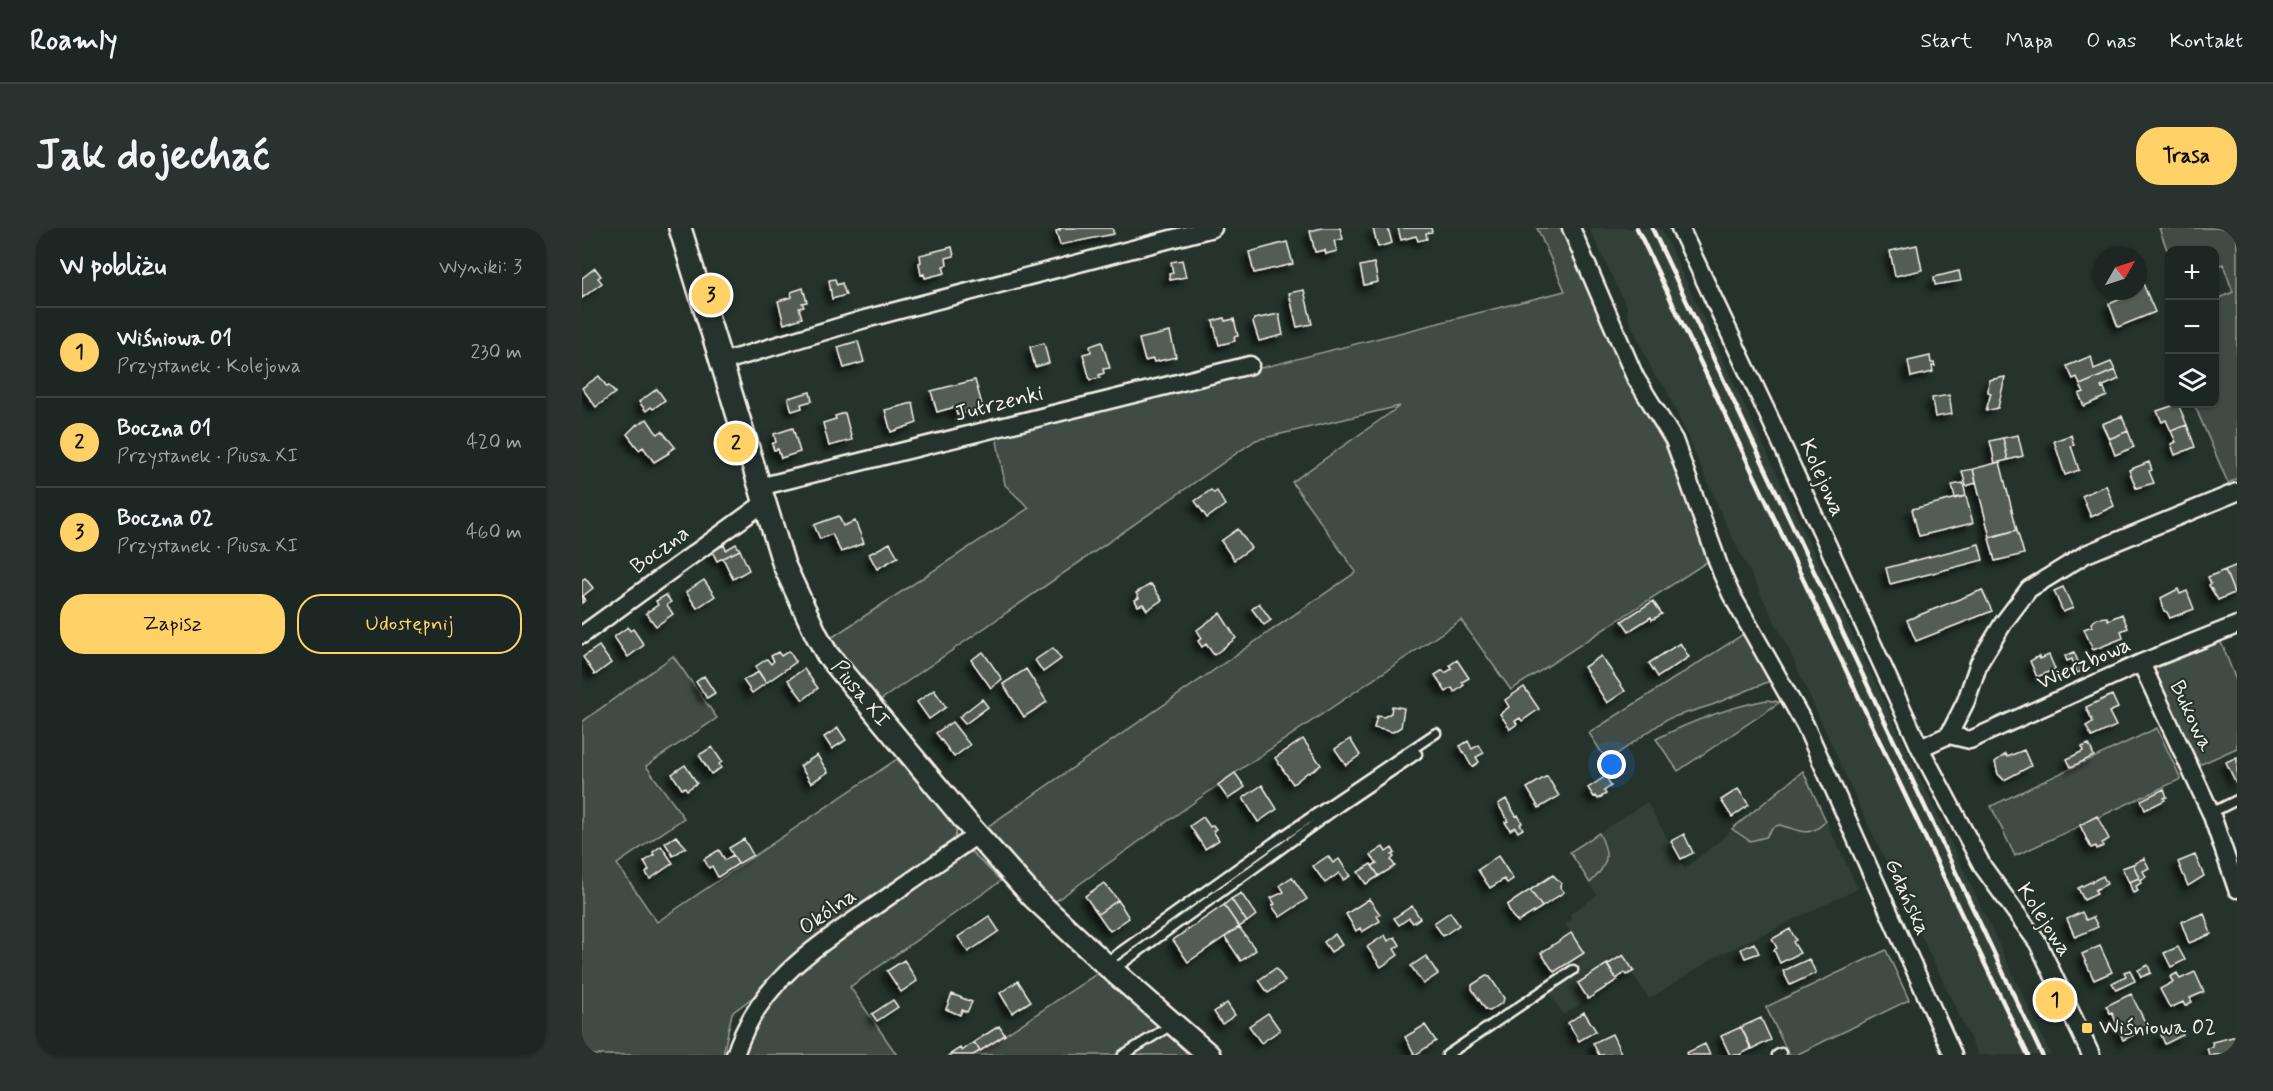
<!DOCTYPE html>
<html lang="pl">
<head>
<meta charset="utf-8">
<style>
	body { margin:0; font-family:Mynerve,sans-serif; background:#29322f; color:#f1f3f6 }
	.controls { position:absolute; right:18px; top:18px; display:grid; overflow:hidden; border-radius:12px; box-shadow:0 2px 4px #0004 }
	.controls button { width:54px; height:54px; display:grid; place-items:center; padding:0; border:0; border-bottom:2px solid #3a4340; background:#1c2622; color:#f1f3f6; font:30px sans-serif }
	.compass { position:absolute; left:1511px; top:18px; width:54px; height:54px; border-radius:50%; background:#1c2622; box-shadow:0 2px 4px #0004; rotate:51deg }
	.you { position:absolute; left:1030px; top:537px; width:21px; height:21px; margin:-15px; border:4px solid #fff; border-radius:50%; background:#1a73e8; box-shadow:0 0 0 9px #1a73e833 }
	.badge { display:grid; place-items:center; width:39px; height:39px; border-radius:50%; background:#ffd166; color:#111; font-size:20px; font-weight:700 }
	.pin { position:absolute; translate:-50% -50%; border:3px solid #fff; box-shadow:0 2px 6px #0006 }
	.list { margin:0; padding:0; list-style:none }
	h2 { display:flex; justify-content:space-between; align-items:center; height:78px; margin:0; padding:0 24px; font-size:26px }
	h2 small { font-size:20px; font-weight:400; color:#a0a5a5 }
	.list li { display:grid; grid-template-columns:39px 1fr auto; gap:18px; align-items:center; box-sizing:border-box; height:90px; padding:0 24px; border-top:2px solid #3a4340 }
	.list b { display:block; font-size:22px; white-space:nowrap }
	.list p { margin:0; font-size:20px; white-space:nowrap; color:#a0a5a5 }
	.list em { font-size:20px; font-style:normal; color:#a0a5a5 }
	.actions { display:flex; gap:12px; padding:18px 24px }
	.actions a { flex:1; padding:14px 0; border:2px solid #ffd166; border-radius:24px; text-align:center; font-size:21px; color:#ffd166 }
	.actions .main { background:#ffd166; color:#111 }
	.icon { flex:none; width:33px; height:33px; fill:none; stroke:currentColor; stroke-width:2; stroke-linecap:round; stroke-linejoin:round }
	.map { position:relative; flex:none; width:1655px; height:827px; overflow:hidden; border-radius:24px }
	header { display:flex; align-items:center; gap:36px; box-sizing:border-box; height:84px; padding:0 30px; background:#1c2622; border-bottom:2px solid #3a4340 }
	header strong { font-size:28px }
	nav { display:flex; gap:33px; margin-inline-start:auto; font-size:21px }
	.intro { display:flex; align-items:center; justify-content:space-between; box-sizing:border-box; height:144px; padding:0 36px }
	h1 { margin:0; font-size:42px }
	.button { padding:15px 27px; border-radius:24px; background:#ffd166; color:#111; font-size:21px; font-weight:700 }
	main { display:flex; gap:36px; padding:0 36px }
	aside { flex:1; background:#1c2622; border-radius:24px; box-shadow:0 2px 4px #0004 }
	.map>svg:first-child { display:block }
</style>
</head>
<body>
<header>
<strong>Roamly</strong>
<nav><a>Start</a><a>Mapa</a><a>O nas</a><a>Kontakt</a></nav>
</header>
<div class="intro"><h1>Jak dojechać</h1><a class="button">Trasa</a></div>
<main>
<aside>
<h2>W pobliżu<small>Wyniki: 3</small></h2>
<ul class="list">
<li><span class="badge">1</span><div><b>Wiśniowa 01</b><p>Przystanek · Kolejowa</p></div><em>230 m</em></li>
<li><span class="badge">2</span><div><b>Boczna 01</b><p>Przystanek · Piusa XI</p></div><em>420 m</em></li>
<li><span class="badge">3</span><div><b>Boczna 02</b><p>Przystanek · Piusa XI</p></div><em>460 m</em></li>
</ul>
<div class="actions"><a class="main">Zapisz</a><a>Udostępnij</a></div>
</aside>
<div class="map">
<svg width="1655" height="827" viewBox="0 0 1655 827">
	<defs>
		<filter id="shadow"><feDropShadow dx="-5.5" dy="5.5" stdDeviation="3" flood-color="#0009"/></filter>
	</defs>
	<rect width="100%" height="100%" fill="#26332d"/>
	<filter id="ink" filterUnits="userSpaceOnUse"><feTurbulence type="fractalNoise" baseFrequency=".0167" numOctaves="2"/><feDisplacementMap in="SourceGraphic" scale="12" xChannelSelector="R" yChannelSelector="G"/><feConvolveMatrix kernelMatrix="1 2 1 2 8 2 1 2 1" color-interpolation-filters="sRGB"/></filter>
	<g filter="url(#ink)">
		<path fill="#333f39" d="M1007,0H1079L1469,827H1396L1276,575L1206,420L1149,307L1083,158L1074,150L1046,90L1045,79Z
			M1221,543L1276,661L1137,727L1067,771L1050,745L1045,747L1043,745L982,787L959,754L972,744L959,725L989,705L983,696L990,691L988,686L1015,667L988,624L1065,574L1103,641Z"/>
		<path fill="#414b45" stroke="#9a9e96" stroke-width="1.5" d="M955,0H983L1007,56L1032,123L1051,163L1083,217L1128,332L929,462L879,392L653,545L471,675L405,599L774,344L710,254L818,178L674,212L297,473L249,410L447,280L423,257L414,207L983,63Z
			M1577,0H1655V251L1646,255L1612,176H1632L1633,72L1651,64L1641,36L1633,39L1632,22H1588L1587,27Z
			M1163,405L1188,453L1130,477L1085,491L1025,533L1007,505Z
			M1639,414L1655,455V520L1617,537L1572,441Z
			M91,428L135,490L64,538L102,590L35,636L75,694L315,531L375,599L372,617L150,785L141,827H0V494Z
			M1185,472L1198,474L1096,543L1074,511C1108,494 1147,479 1185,472Z
			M1575,500L1599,551L1433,628L1409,578Z
			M1221,543L1244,593C1226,612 1217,601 1197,597L1190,600L1184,609L1168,613L1150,601Z
			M1017,605C1029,628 1026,637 1008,655L988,624Z
			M390,624L419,653L268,759L315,827H158L190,771L241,720L385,626Z
			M1304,722L1327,772L1214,827H1207L1184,779Z
			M516,745L578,799L533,827H393Z
			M584,805L607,827H549Z"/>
		<path fill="#525c55" stroke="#f4f1e8" stroke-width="1.5" filter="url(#shadow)" d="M477,0H530L532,6L478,17L474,3L478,2Z
			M740,0H758L761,11L752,13L755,23L744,26L743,22L733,24L728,3Z
			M806,0L810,15L796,19L791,1Z
			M816,0H849L850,4L844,5L845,11L836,13L834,8L819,12Z
			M705,14L711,36L672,45L667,24Z
			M1335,17L1340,42L1313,48L1308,23Z
			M370,19L372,28L364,30L365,37L361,38L363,45L343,50L342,46L339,47L337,35L339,34L338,27Z
			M600,32L604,49L588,52L587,46L591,45L589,34Z
			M792,35L796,54L782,57L778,38Z
			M13,40L19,48L16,50L20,55L0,70V50Z
			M1377,43L1379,53L1353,57L1352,49Z
			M253,51L255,57L260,55L264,67L250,71L247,52Z
			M1559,51L1573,84L1536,99L1527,76L1541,70L1538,63H1556V52Z
			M221,60L225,74L220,75L222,79L217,80L220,90L202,96L196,73L210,69L209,64Z
			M722,62L730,96L715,99L707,65Z
			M697,86L701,107L677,113L671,94L672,91Z
			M642,90L643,93L652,91L656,108L652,109L653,113L637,117L631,93Z
			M588,104L594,129L572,134L571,131L563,133L557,111Z
			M276,113L282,134L262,140L256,119Z
			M520,114L528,140L521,141L522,145L517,147L518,150L508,152L501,126L509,124L508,118Z
			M462,115L467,135L453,139L448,119Z
			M1348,128L1349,135H1352L1353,138H1350L1351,144L1329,149L1326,133Z
			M1509,128L1512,141L1529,134L1533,142L1498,157L1495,149L1491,151L1485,138Z
			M1533,142L1537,151L1519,159L1520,161L1522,160L1525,168L1502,178L1497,166L1502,164L1498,157Z
			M17,148L25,159L27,158L33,165L14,179L0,160Z
			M1423,149L1416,180L1404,183L1409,165L1406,164L1407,152Z
			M393,152L401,180L375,187L373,179L355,184L349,163Z
			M75,161L83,172L71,181L69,179L64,183L57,174Z
			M228,164L230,173L219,176L220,180L210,183L206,170Z
			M1367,167L1370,186L1353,189L1350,170Z
			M331,175L335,195L309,204L303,182Z
			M1596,176L1605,197L1589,203L1584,192L1580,194L1575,183Z
			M263,185L270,212L247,218L241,195L254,191L253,188Z
			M1540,188L1546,203L1527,211L1520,196Z
			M65,191L73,203L76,206L80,203L93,219L86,224L87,225L72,234L61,219L57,222L45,206L55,196L56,197Z
			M1605,197L1613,219L1593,227L1589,216L1594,214L1589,203Z
			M211,200L218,224L199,230L196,221L192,222L190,216L194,214L192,206Z
			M1546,203L1552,219L1533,227L1527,211Z
			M1436,207L1441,228L1426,232L1421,210Z
			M1489,207L1492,217L1489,218L1497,242L1483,247L1472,213Z
			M1421,210L1426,232L1413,235L1408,213Z
			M1418,234L1435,302L1408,309L1391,241Z
			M1567,234L1570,242L1567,243L1572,255L1554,260L1547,242Z
			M1391,241L1394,255L1384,258L1380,243Z
			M1381,255L1384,268L1373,270L1370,257Z
			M1524,257L1532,278L1509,289L1500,268Z
			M629,262L632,265L635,263L643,277L625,290L613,273Z
			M1384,268L1391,295L1337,308L1330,281Z
			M257,288L261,298L273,293L282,315L259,324L250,306L238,311L232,297Z
			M656,301L669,320L652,332L639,313Z
			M1435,302L1442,326L1413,333L1407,310Z
			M308,315L316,329L295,341L287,326Z
			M154,316L158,322L135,333L130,323L142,317L144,322Z
			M1397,316L1401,332L1308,356L1304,340Z
			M158,322L167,342L151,351L141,330Z
			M1655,337V364L1652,365L1643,342Z
			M1643,342L1652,365L1636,372L1627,357L1629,356L1626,349Z
			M3,350L11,360L1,368L3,372L0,375V352Z
			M122,352L133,368L115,380L104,364Z
			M569,356L580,372L565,382L561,376L556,378L553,372L557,370L554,365Z
			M1481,359L1491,380L1481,384L1472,363Z
			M1596,361L1598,366L1605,363L1612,381L1588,390L1585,384L1582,383L1579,370Z
			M1400,362L1410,383L1334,413L1325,392Z
			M84,367L89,374L85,377L91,386L74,398L64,385L76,377L74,373Z
			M1071,373L1080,386L1070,392L1069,389L1047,403L1040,393Z
			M677,375L689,392L682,397L670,381Z
			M638,385L654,410L632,427L624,416L620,419L616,413L620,410L615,402Z
			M1540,386L1546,400L1539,403L1541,410L1511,422L1502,401L1510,398L1509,395L1516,390L1525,389L1526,392Z
			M46,399L48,403L51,401L62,417L46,429L32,409Z
			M1098,415L1107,429L1076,449L1067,435Z
			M17,418L29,435L13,447L1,429Z
			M471,420L479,431L461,444L453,432Z
			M207,423L214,434L184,455L173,439L185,431L189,436L192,433L189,428L196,424L199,428Z
			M401,424L420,451L409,460L389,432Z
			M1492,424L1500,443L1495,445L1490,431L1485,433L1483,428Z
			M1467,427L1473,441L1455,449L1448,433L1457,428L1458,431Z
			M1019,428L1043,463L1025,475L1002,439Z
			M875,432L887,450L880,454L882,457L873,464L870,460L864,464L853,447L861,442L863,445L870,441L868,437Z
			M222,441L236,460L221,472L206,452Z
			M444,441L465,474L442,489L421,456Z
			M177,444L184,455L170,465L161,452Z
			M122,448L133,465L125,470L114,454Z
			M942,459L957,481L940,493L938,490L933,493L935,496L928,501L918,486L927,479L923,472Z
			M352,462L364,479L347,491L335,474Z
			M1530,467L1536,480L1527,484L1534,498L1510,509L1504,498L1511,494L1504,479Z
			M400,471L406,479L383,496L377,489Z
			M810,478L822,480L819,499L811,504L792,500L795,488L802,489L809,485Z
			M370,494L388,517L372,529L354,505Z
			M256,500L264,512L250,521L242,509Z
			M721,511L739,537L727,545L726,544L711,556L693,530Z
			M768,511L778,527L764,537L753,521Z
			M886,513L890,521L897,517L902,525L894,529L897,534L890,539L878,518Z
			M1507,516L1512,528L1489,539L1485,531L1501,523L1500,519Z
			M130,519L140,534L137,536L139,540L129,546L117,527Z
			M1442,522L1449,538L1422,552L1416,546L1413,534L1424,526L1425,529Z
			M235,527L246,544L229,555L218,538Z
			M1655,529V557L1644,534Z
			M103,537L115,555L105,562L103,559L100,561L90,546Z
			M653,545L663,559L646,571L636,557Z
			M965,548L977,568L957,580L945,560Z
			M1024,548L1029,558L1022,563L1024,566L1016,571L1014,568L1012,569L1006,560Z
			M680,557L695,581L676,594L661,570Z
			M1156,561L1167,577L1150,589L1139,572Z
			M1582,561L1585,569L1582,570L1583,572L1563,582L1559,572Z
			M924,571L934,588L936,587L940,595L938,596L941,601L936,604L933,599L928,602L923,594L926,593L916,576Z
			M1515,588L1527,611L1520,615L1521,618L1515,621L1514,618L1509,620L1498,597Z
			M621,589L628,599L631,597L634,601L631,603L637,612L623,621L608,598Z
			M1102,606L1111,625L1099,631L1089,613Z
			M94,608L104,619L91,628L83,615Z
			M162,611L171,627L156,636L147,620Z
			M79,618L91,635L68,651L64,645L67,642L62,634L72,627L71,624Z
			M801,619L804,624L810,620L813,625L810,627L812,629L809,632L813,638L797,648L790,638L795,635L789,627Z
			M137,622L143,632L151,627L156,636L136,649L130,638L127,640L122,631Z
			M1613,627L1622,648L1606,658L1596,634Z
			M746,628L751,635L757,631L768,648L761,652L757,645L743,655L731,638Z
			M916,628L931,651L925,655L922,651L908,660L896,642Z
			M1562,630L1567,640L1561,643L1564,649L1558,652L1551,636Z
			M789,636L797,648L784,656L776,644Z
			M1551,636L1557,650L1547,654L1540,640Z
			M971,647L979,655L978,659L982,664L960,679L948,662Z
			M1521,648L1525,656L1513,662L1515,666L1502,672L1496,660Z
			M710,649L725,671L698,689L690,678L693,676L689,670L702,664L698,657Z
			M1557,650L1559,655L1554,658L1556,663L1551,665L1547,654Z
			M522,655L536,672L516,686L503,668Z
			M948,662L960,679L936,694L930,688L925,677Z
			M659,665L674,687L665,694L649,671Z
			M649,671L665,694L657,699L642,677Z
			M787,671L798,686L795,688L798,693L780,704L778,700L774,703L764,686Z
			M536,672L547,690L528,703L516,686Z
			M642,677L657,699L606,734L591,712Z
			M830,678L838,690L831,695L827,690L817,697L812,690Z
			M868,684L877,697L861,708L852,695Z
			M1500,684L1504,692L1511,689L1516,699L1493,709L1485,691Z
			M1622,685L1629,706L1607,715L1599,694Z
			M407,688L417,703L386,724L376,709Z
			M657,699L674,722L659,733L643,709Z
			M1208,701L1214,712L1211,714L1218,725L1198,735L1192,722L1195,720L1190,711Z
			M989,705L1002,725L972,744L959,725Z
			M753,706L760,717L749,724L742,714Z
			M803,707L806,713L813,709L818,717L812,721L816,727L799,739L785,719Z
			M1172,715L1177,725L1163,730L1159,721Z
			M1518,718L1530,744L1512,752L1500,726Z
			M1596,719L1603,732L1589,739L1582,725Z
			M1041,727L1052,743L1045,747L1043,745L1034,751L1025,737Z
			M844,728L856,746L841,756L829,738Z
			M1227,731L1234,745L1208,757L1201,743Z
			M322,732L335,753L319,764L305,743Z
			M1025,736L1035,752L1006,771L996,755Z
			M1566,737L1569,745L1559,749L1556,742Z
			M694,740L703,753L686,765L677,752Z
			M1548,742L1553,753L1534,762L1530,755L1544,748L1542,744Z
			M1613,744L1622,764L1608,770L1610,774L1603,778L1601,774L1588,780L1578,761L1591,754L1588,749L1595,745L1598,751Z
			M904,748L908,749L922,770L921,774L908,783L904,782L890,761V757Z
			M436,753L449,773L430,785L418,765Z
			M370,766L390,774L385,784L380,782L378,787L364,781Z
			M1549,766L1566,800L1541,812L1530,784L1528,785L1524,778Z
			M311,772L316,779L295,793L290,786Z
			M645,775L653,787L640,796L632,784Z
			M1002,784L1014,803L997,813L986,795Z
			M686,785L698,802L679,815L667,798Z
			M1179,790L1189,812L1170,821L1159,799Z
			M843,797L854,813L833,827L823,809Z
			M417,798L423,807L398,823L392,814Z
			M1159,799L1169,821L1157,827H1148L1139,808Z
			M1597,799L1601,807L1583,816L1579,807Z
			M1030,806L1040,827H1017L1011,815Z
			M1655,808V827H1627L1625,820L1631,819L1630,814Z
			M392,814L398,823L391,827H367L378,820L380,823Z
			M1123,816L1128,827H1105L1104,825Z"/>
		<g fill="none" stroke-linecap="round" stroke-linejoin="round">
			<defs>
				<path id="service" d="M1629,585L1655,572
					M523,735L692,614L854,505
					M531,742L758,578L835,526
					M541,827L591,796
					M865,827L991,742
					M1195,827L1199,825"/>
				<path id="minor" d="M989,0L1053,149L1092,212L1140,346L1149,366L1223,497L1371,827
					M1098,0L1190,195L1338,520L1401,639L1456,715L1509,827
					M140,134L283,91L631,0
					M177,259L668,137
					M0,407L182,275
					M1559,435L1629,585L1655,661
					M1367,507L1388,512L1559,435L1655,397
					M1338,520L1367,507L1384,473L1397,435L1422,394L1447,361L1504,326L1655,264
					M153,827C176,755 232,720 290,680C326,655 361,631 396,606"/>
				<path id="tertiary" d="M98,0L202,337L234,406L245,426L391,602L451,669L523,736L627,827"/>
			</defs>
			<use href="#service" stroke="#f4f1e8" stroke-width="13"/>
			<use href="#minor" stroke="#f4f1e8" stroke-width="21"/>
			<use href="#tertiary" stroke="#f4f1e8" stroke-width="26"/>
			<use href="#service" stroke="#26332d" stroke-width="8"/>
			<use href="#minor" stroke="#26332d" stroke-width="16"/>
			<use href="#tertiary" stroke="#26332d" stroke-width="21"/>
			<path stroke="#f4f1e8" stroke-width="4.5" d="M1055,0L1446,827
				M1070,0L1460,827"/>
		</g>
	</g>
	<rect fill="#ffd166" stroke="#26332d" stroke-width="2" x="1499" y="794" width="12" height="12" rx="3"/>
	<g text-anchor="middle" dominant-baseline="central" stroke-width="4.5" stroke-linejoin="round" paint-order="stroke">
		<g font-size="22" fill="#f4f1e8" stroke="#26332d">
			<text transform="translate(417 176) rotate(-14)">Jutrzenki</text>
			<text transform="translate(1240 250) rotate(66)">Kolejowa</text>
			<text transform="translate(78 322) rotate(-36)">Boczna</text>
			<text transform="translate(1502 436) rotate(-24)">Wierzbowa</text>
			<text transform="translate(278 466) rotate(51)">Piusa XI</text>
			<text transform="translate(1609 488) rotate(65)">Bukowa</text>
			<text transform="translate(1325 669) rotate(66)">Gdańska</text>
			<text transform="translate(246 684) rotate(-35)">Okólna</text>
			<text transform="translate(1462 692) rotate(57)">Kolejowa</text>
		</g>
		<g font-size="22" fill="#f4f1e8" stroke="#26332d" text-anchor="start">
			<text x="1517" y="800">Wiśniowa 02</text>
		</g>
	</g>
</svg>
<div class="controls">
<button>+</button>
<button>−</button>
<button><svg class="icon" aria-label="layers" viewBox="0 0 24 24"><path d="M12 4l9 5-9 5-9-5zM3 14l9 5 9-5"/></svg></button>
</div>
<svg class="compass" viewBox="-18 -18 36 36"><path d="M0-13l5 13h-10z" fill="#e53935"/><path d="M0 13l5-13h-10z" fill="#a0a5a5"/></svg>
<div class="you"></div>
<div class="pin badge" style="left:1473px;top:772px">1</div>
<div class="pin badge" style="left:154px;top:215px">2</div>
<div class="pin badge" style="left:129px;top:67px">3</div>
</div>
</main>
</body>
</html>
